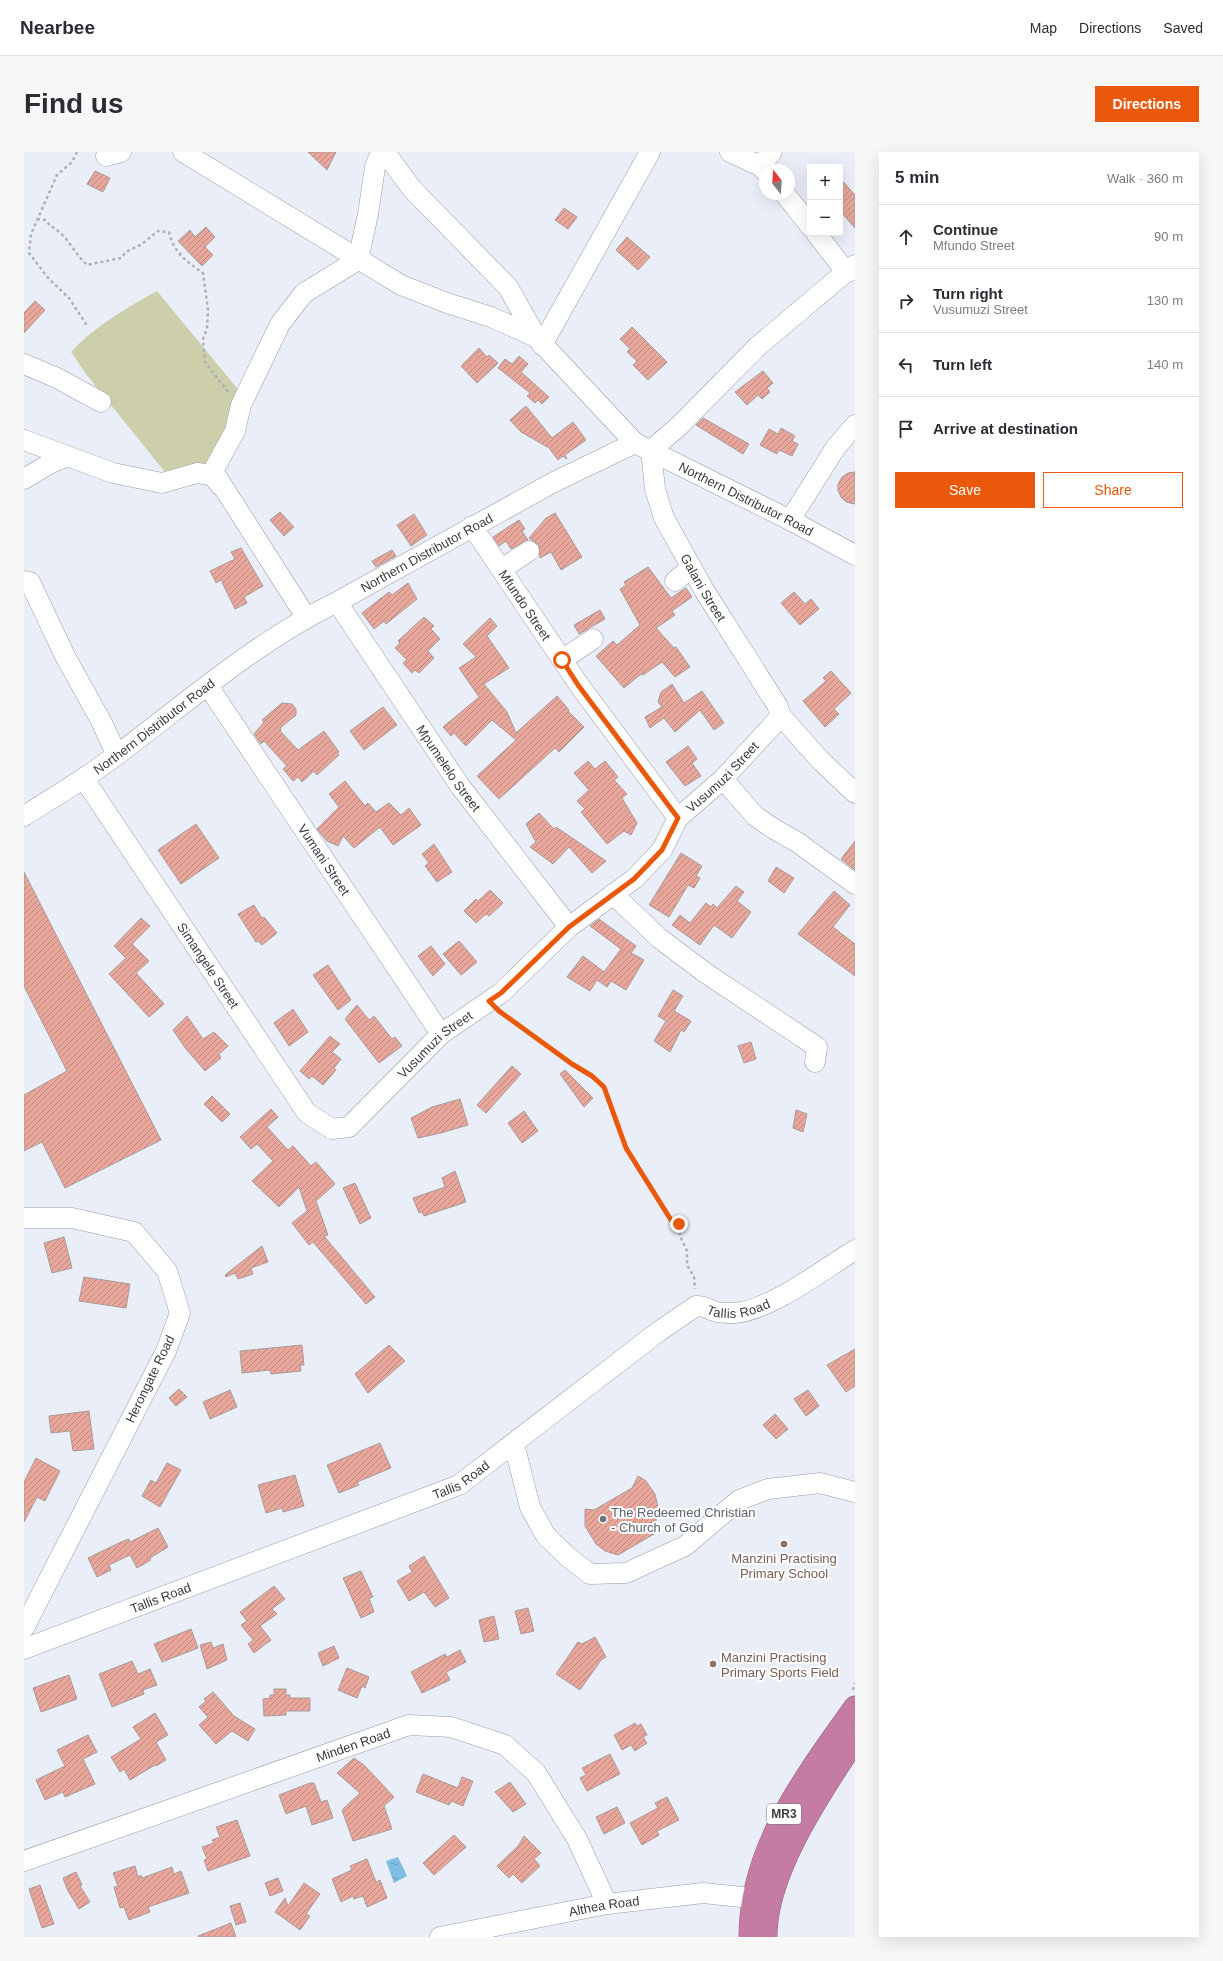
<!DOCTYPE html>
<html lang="en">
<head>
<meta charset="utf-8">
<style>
	body { margin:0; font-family:Helvetica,sans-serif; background:#f7f7f7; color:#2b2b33 }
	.controls { position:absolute; right:12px; top:12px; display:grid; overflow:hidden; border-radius:0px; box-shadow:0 4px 16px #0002 }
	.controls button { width:36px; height:36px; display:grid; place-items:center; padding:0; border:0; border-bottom:1px solid #e1e1e2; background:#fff; color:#2b2b33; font:20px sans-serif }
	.compass { position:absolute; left:735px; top:12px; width:36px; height:36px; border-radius:50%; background:#fff; box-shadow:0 4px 16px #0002; rotate:343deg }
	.stop { position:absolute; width:12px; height:12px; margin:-9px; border:3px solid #ea580c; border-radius:50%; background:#fff }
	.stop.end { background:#ea580c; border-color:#fff; box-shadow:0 1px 4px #0008 }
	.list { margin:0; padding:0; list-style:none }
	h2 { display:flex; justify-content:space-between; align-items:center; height:52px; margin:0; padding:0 16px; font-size:17px }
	h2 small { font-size:13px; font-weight:400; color:#7c7c81 }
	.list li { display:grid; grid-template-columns:26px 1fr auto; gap:12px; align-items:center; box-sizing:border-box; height:64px; padding:0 16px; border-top:1px solid #e1e1e2 }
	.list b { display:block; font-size:15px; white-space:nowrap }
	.list p { margin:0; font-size:13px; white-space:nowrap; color:#7c7c81 }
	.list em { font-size:13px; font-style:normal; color:#7c7c81 }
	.actions { display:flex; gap:8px; padding:12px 16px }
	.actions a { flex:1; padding:9px 0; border:1px solid #ea580c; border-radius:0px; text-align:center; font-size:14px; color:#ea580c }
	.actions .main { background:#ea580c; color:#fff }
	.icon { flex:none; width:22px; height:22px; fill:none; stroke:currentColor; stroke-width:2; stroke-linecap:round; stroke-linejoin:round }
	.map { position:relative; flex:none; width:831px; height:1785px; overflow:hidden; border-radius:0px }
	header { display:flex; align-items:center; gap:24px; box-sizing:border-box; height:56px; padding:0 20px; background:#fff; border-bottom:1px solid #e1e1e2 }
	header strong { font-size:19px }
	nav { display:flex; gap:22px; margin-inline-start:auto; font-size:14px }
	.intro { display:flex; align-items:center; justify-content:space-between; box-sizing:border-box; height:96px; padding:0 24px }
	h1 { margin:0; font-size:28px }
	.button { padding:10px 18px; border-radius:0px; background:#ea580c; color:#fff; font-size:14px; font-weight:700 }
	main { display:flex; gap:24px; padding:0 24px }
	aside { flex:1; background:#fff; border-radius:0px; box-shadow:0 4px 16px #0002 }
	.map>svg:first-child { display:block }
</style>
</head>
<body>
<header>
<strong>Nearbee</strong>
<nav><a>Map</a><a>Directions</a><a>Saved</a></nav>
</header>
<div class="intro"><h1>Find us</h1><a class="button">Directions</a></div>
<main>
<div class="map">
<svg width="831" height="1785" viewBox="0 0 831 1785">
	<defs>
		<pattern id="water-ripples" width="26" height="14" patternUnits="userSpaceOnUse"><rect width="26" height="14" fill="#7fbee0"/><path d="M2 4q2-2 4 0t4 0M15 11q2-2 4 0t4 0" fill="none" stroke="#699cb7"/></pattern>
		<pattern id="building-hatch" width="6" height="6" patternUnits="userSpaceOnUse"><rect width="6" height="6" fill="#e9a79c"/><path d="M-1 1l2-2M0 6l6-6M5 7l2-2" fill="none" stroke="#be8981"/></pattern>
	</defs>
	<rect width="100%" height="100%" fill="#eaeef8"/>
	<path fill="#cccfaa" d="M133,139L217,241L190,311L145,325L62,222L47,200C71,174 102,156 133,139Z"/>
	<path fill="url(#water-ripples)" d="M374,1705L383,1724L370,1731L362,1709Z"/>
	<path fill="url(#building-hatch)" stroke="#a79c9a" d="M284,0H312L303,18Z
		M71,19L86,26L79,40L63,32Z
		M816,26L831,43V76L816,59Z
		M540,56L553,65L544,77L531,68Z
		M182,75L191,85L181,95L189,103L178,114L154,89L166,78L171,85Z
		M603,85L626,105L614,118L592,98Z
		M11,149L21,158L0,181V161Z
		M608,175L643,210L624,228L609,213L613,209L603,200L606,197L596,187Z
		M455,196L463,205L465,203L474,211L453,231L437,214Z
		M495,204L504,212L497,220L525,245L518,252L514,248L511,251L503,244L506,241L474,216L481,207L488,212Z
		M739,219L749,231L743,236L746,240L738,247L734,243L723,253L711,240Z
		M502,254L528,286L549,270L562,288L541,303L543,307L539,304L534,308L525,296L497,280L486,268Z
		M679,266L725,292L719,302L672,273Z
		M757,276L771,284L768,289L774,292L768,304L755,298L753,302L736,293L745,277L754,282Z
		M831,320V352L822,350L817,345L814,338V332L818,325L824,321Z
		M256,360L270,375L260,384L246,368Z
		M531,361L558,405L537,418L527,400L516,406L515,393L505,386L522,366Z
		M390,362L403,383L387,394L373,373Z
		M495,368L501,377L498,379L504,388L487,397L482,389L475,394L469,385Z
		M217,396L239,434L220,445L223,451L211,457L197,428L192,431L186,419L211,407L207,400Z
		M368,398L372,404L352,415L348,409Z
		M624,415L647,446L662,436L668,445L648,459L651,463L632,476L650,496L652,495L666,515L651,525L638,510L619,523L617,522L600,536L572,504L589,489L593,493L616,473L596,437L602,433L600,430Z
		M384,431L393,447L362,472L360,469L350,477L338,461L365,440L368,443Z
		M770,440L781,452L787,447L795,457L776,473L757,451Z
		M576,458L581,467L555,482L550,473Z
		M400,465L410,474L407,477L416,487L404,499L410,506L395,521L391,518L388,521L379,511L383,508L371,496L376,491L374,489Z
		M466,466L473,474L463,484L485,516L460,532L483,560L492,581L533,544L545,558L544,559L560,575L535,600L531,596L475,647L453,624L492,588L468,568L442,594L430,581L427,584L419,575L455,545L435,516L452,505L439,492Z
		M807,519L827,541L810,557L815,562L801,575L779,549L802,529L799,526Z
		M648,532L660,551L678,539L700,571L690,578L676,558L651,580L640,566L626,576L621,565L638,555L634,550L637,540Z
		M258,551L268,552L272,557V563L256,576L257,578L256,579L274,598L300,579L315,600L313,601L315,603L293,623L290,619L278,630L274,625L269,629L259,617L263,614L240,589L237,592L230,582L240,570L238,568Z
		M359,555L373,573L340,598L326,579Z
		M664,594L673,607L668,611L677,624L661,634L642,610Z
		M564,609L571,617L581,609L594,625L590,628L603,642L598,646L613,671L607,683L600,679L583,692L557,660L561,657L553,649L565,638L550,621Z
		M321,629L341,654L344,651L352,660L365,651L377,663L385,656L397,673L369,693L356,675L330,696L319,684L314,694L303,689L293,677L315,655L305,642Z
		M515,661L530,677L532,675L582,709L568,721L545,695L529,712L506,695L512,690L502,672Z
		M172,672L195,706L157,732L134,698Z
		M831,689V718L817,707Z
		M410,692L428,720L413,730L401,714L405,711L398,702Z
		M657,701L678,714L672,724L676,726L670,736L664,733L645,765L625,753Z
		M752,715L770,726L760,741L744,729Z
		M0,720L137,988L41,1036L18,990L0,999V943L43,919L0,834Z
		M712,734L720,740L713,749L727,760L708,786L690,773L676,793L648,773L656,763L666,771L682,751L687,755L689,752L693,756Z
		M466,738L479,751L465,764L462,762L452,771L440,759L452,747L454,749Z
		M810,739L826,753L809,775L831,792V824L774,782Z
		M230,753L238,766L240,765L253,781L238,793L234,789L232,790L214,762Z
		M117,766L126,774L108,792L125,809L112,821L140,852L125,865L85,822L102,806L90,794Z
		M575,767L612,794L607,801L620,808L602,838L587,829L583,835L573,828L566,839L543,825L559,804L580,820L597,797L566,774Z
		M435,789L453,810L437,823L419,802Z
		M407,794L421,812L409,824L394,804Z
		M304,813L327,848L314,858L289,823Z
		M649,838L659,844L650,859L667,869L660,880L657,878L646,900L630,889L642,869L634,864Z
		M333,853L345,868L350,864L368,887L371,885L378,894L355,911L321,867Z
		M269,857L284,880L265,894L250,871Z
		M163,864L179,887L190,880L204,894L195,902L197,906L181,919L162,897L149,878Z
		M306,884L316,892L308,900L317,907L310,916L312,918L299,933L288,924L285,927L276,919Z
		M727,890L732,907L720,911L714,894Z
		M488,914L497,922L462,961L453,953Z
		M541,918L569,946L560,955L536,922Z
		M188,944L206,962L198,970L180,952Z
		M436,947L444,973L417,981L394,986L387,966L408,955Z
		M247,957L254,965L243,975L264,998L269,994L287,1014L292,1010L311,1032L292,1049L304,1083L300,1084L351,1145L342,1152L289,1090L285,1093L268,1071L283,1059L275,1035L255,1055L228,1029L249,1009L233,992L227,997L216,985Z
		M772,958L783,962L779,980L769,976Z
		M500,959L514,979L498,991L484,971Z
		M431,1019L442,1050L400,1064L398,1060L395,1061L389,1046L421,1035L418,1026Z
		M331,1031L347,1066L336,1072L319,1036Z
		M40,1085L48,1116L28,1121L20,1091Z
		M238,1094L244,1110L227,1116L229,1122L214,1127L211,1121L202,1125L201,1123Z
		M60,1125L106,1132L102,1156L55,1149Z
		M278,1193L280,1213H276L277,1219L247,1222L246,1218L218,1221L216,1199Z
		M365,1193L381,1209L344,1241L331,1222Z
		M831,1197V1234L822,1240L803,1213Z
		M155,1237L163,1245L152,1254L145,1246Z
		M206,1238L213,1255L186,1267L179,1250Z
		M784,1238L795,1254L782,1264L770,1247Z
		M65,1259L70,1297L49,1299L46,1279L27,1281L25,1264Z
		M751,1262L764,1277L752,1287L739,1273Z
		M356,1291L367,1316L333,1330L335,1333L315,1341L303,1313Z
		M12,1306L36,1319L21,1349L13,1345L0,1370V1330Z
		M143,1311L157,1318L136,1355L118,1344L127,1328L132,1331Z
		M271,1323L280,1354L259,1360L258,1356L242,1361L234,1333Z
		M614,1324L622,1329L631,1342L634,1355L630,1382L594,1403L581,1399L572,1392L561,1374V1357L570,1358L608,1336Z
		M134,1376L144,1395L126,1406L127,1408L113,1416L106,1403L85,1413L87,1418L73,1425L64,1406L97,1390L105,1387L106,1390Z
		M400,1404L425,1446L411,1455L400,1440L385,1449L373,1429L388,1420L385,1414Z
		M337,1419L349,1445L345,1446L350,1460L337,1466L319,1426Z
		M250,1434L261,1447L248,1457L253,1462L236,1474L247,1488L230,1501L224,1492L229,1488L217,1473L223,1469L216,1460Z
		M504,1456L510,1479L497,1482L491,1459Z
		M470,1464L475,1487L460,1490L455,1468Z
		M167,1477L174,1496L138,1510L130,1492Z
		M571,1485L582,1505L577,1508L556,1538L532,1522L554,1490L558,1492Z
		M187,1490L189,1496L199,1492L203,1508L183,1517L176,1493Z
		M310,1494L315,1506L299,1514L294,1501Z
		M436,1498L442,1510L422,1520L426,1528L398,1541L387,1520L421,1502L423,1505Z
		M108,1509L114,1522L126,1517L133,1533L119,1538L120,1542L88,1555L75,1522Z
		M323,1516L345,1525L341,1536L338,1534L333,1546L314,1538Z
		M45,1523L53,1547L17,1560L9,1536Z
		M250,1537H262V1543H266V1546H286V1559H262V1563L240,1564L239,1547L246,1546V1543H250Z
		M189,1540L210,1564L231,1577L224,1589L208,1579L192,1592L175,1573L184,1565L175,1555L182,1549L180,1547Z
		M131,1561L144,1583L132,1590L142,1608L132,1614L131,1613L106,1628L100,1617L96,1620L87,1605L117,1587L109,1575Z
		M611,1571L613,1574L617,1572L623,1583L619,1585L623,1591L611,1599L607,1593L598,1598L590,1583Z
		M64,1583L73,1600L59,1607L71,1632L41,1645L39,1640L21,1648L12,1628L41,1614L33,1598Z
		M586,1602L596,1622L563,1639L556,1626L562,1623L558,1616Z
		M330,1606L340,1613L370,1645L360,1654L368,1677L329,1689L318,1658L336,1641L313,1621Z
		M399,1622L434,1636L438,1625L449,1629L439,1654L427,1649L425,1653L392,1640Z
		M486,1630L502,1652L489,1660L471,1640Z
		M286,1631H290L297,1650L303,1648L309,1666L288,1673L282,1654L262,1662L255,1643Z
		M643,1645L655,1668L633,1679L635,1683L618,1693L606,1671L634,1656L631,1651Z
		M593,1655L601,1671L580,1682L572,1665Z
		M213,1668L226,1704L184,1719L180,1708L183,1707L178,1695L190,1691L188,1688L196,1685L192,1675Z
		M430,1683L442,1695L410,1723L399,1711Z
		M500,1684L517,1701L510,1707L516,1714L498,1731L489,1722L485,1726L473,1714L494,1694Z
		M343,1707L352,1730L356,1728L363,1746L343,1755L339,1744L330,1747L329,1744L317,1750L308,1727L328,1718L326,1714Z
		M111,1714L114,1725L117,1723L118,1726L148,1715L150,1722L157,1719L165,1741L124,1755L126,1760L105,1768L100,1755L96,1756L90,1735L94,1734L89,1721Z
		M52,1720L58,1733L56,1734L66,1750L55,1757L44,1739L39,1726Z
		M254,1726L259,1739L246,1744L241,1731Z
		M280,1731L296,1742L282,1762L286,1764L276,1778L251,1760L261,1746L264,1754Z
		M16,1733L30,1772L18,1776L5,1737Z
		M216,1751L222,1770L212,1773L206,1754Z
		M207,1771L212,1785H174V1784Z"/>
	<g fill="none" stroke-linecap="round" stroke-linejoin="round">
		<defs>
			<g id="minor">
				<path d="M159,0L377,133L423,151L467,165L512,185L611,291"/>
				<path d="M361,0L388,37L484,135L512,185"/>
				<path d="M706,0L736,14L741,19"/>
				<path d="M82,4L97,0"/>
				<path d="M736,14L748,0"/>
				<path d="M761,42L786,74"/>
				<path d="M792,81L822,120L831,113"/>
				<path id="s1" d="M831,118L822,120L734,194L654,275L627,298L631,337L640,366L680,438L753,553L757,564L796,608L831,641"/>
				<path d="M518,193L626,0"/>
				<path d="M0,212L33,226L77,250"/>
				<path d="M0,288L89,321L138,331L173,321L188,323L197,334"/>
				<path d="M0,327L27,311L44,304"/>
				<path d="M766,368L812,295L831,273"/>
				<path id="s2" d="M448,374L555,533L654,666"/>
				<path d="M478,417L505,399"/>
				<path d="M0,429L6,430L41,504L77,569L93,603"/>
				<path d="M651,429L667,416"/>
				<path id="s3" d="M313,450L436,634L545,775"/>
				<path d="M282,465L189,319L211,279L217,253L256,172L280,141L334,108L344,62L351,15L357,0"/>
				<path d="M538,508L569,487"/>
				<path id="s4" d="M184,534L417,882"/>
				<path id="s5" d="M60,627L283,961L308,977L325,975L417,882L477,841L545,775L610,727L638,698L654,666L699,627L757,564"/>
				<path d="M699,627L731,664L750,677L773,690L831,732"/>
				<path id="s6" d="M0,664C32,644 64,625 94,602C165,549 233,489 313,450L530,330L611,291L766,368L831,403"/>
				<path d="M589,742L635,786L683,822L793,895L791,910"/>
				<path d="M0,1066H48L110,1080L143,1119L156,1161L142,1199L0,1476"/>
				<path d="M490,1292L506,1355L522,1384L544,1405L566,1422L602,1421L661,1394L715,1348L744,1337L796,1331L831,1340"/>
				<path id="s7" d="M0,1497L435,1333L634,1180L672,1154C680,1153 685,1158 693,1160C698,1161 706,1161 711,1161C747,1158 800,1117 831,1098"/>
				<path id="s8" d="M0,1709L385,1573L427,1575L481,1593L512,1621L553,1687L583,1752"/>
				<path id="s9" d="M416,1785L583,1752L679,1741L746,1748"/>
			</g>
			<path id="highway" d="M726,1785C726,1696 782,1624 831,1555
				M742,1785C741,1721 797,1640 831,1588"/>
		</defs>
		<use href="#minor" stroke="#989ca5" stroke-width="21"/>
		<use href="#highway" stroke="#94657f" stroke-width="23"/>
		<path stroke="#adb0b8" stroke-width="2.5" stroke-dasharray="3 3" stroke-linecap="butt" d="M53,0L48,10L33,23L7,82L5,101L25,127L45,146L64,175
			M13,67L22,68C25,74 29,75 34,79C45,88 52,103 63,113L97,106L102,100L118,92L134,79L145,80C149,100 163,110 179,121L184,158L183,177L179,187L181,210L205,241
			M477,860L548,912L568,924L580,935L603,996L647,1068L655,1072L656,1084L663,1099V1113L670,1125L671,1137
			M829,1538L831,1531"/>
		<use href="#minor" stroke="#fff" stroke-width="20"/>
		<use href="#highway" stroke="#c57ca2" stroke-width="22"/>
	</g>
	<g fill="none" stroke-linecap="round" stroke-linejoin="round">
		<path stroke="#ea580c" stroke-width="5" d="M538,508L554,533L654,666L638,698L610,727L545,775L477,841L465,849L475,859L548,912L568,924L580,935L602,996L647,1068L655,1072"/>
	</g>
	<circle fill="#6b7280" stroke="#fff" stroke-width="1.5" cx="579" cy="1367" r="4"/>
	<g fill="#8d6e63" stroke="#fff" stroke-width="1.5">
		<circle cx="760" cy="1392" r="4"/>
		<circle cx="689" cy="1512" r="4"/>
	</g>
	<g text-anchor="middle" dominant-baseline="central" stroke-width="4" stroke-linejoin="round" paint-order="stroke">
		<rect fill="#fff" stroke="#757679" stroke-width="1" x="743" y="1652" width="34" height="20" rx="3"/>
		<g font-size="12" font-weight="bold" fill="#3a3b3f">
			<text x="760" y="1662">MR3</text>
		</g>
		<g font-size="13" fill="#3a3b3f" stroke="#fff">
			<text stroke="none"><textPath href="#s6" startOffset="842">Northern Distributor Road</textPath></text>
			<text stroke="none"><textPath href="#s6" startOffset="482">Northern Distributor Road</textPath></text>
			<text stroke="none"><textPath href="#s1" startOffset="423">Galani Street</textPath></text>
			<text stroke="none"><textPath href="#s2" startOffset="95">Mfundo Street</textPath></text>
			<text stroke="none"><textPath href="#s6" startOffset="158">Northern Distributor Road</textPath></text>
			<text stroke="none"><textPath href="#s3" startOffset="200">Mpumelelo Street</textPath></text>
			<text stroke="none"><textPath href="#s5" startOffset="964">Vusumuzi Street</textPath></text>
			<text stroke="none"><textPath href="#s4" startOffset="209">Vumani Street</textPath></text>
			<text stroke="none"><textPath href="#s5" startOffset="224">Simangele Street</textPath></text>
			<text stroke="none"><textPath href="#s5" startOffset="568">Vusumuzi Street</textPath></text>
			<text stroke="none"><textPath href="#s7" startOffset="806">Tallis Road</textPath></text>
			<text transform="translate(126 1227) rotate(-64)">Herongate Road</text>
			<text stroke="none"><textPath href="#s7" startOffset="469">Tallis Road</textPath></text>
			<text stroke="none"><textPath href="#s7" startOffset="146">Tallis Road</textPath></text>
			<text stroke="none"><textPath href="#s8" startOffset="349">Minden Road</textPath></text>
			<text stroke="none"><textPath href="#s9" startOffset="167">Althea Road</textPath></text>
		</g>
		<g font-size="13" fill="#5b616d" stroke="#fff" text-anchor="start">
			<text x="587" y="1360">The Redeemed Christian<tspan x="587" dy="15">- Church of God</tspan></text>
		</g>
		<g font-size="13" fill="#785e54" stroke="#fff">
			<text x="760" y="1406">Manzini Practising<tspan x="760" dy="15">Primary School</tspan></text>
			<text x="697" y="1505" text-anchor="start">Manzini Practising<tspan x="697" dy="15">Primary Sports Field</tspan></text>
		</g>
	</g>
</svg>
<div class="controls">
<button>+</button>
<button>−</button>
</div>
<svg class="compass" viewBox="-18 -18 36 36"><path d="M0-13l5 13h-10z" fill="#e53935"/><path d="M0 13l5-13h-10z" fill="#7c7c81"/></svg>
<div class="stop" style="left:538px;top:508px"></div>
<div class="stop end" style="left:655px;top:1072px"></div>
</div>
<aside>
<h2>5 min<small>Walk · 360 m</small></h2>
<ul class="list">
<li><svg class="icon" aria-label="ahead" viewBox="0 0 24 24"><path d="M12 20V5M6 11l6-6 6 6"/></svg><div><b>Continue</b><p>Mfundo Street</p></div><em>90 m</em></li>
<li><svg class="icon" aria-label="right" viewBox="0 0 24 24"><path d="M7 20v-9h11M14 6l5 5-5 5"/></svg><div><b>Turn right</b><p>Vusumuzi Street</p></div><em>130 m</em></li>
<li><svg class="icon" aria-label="left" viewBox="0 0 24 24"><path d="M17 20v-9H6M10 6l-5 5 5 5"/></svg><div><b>Turn left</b></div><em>140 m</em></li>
<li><svg class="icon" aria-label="arrive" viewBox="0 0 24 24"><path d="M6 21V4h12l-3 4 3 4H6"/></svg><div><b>Arrive at destination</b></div></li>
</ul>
<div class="actions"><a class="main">Save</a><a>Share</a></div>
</aside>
</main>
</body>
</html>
